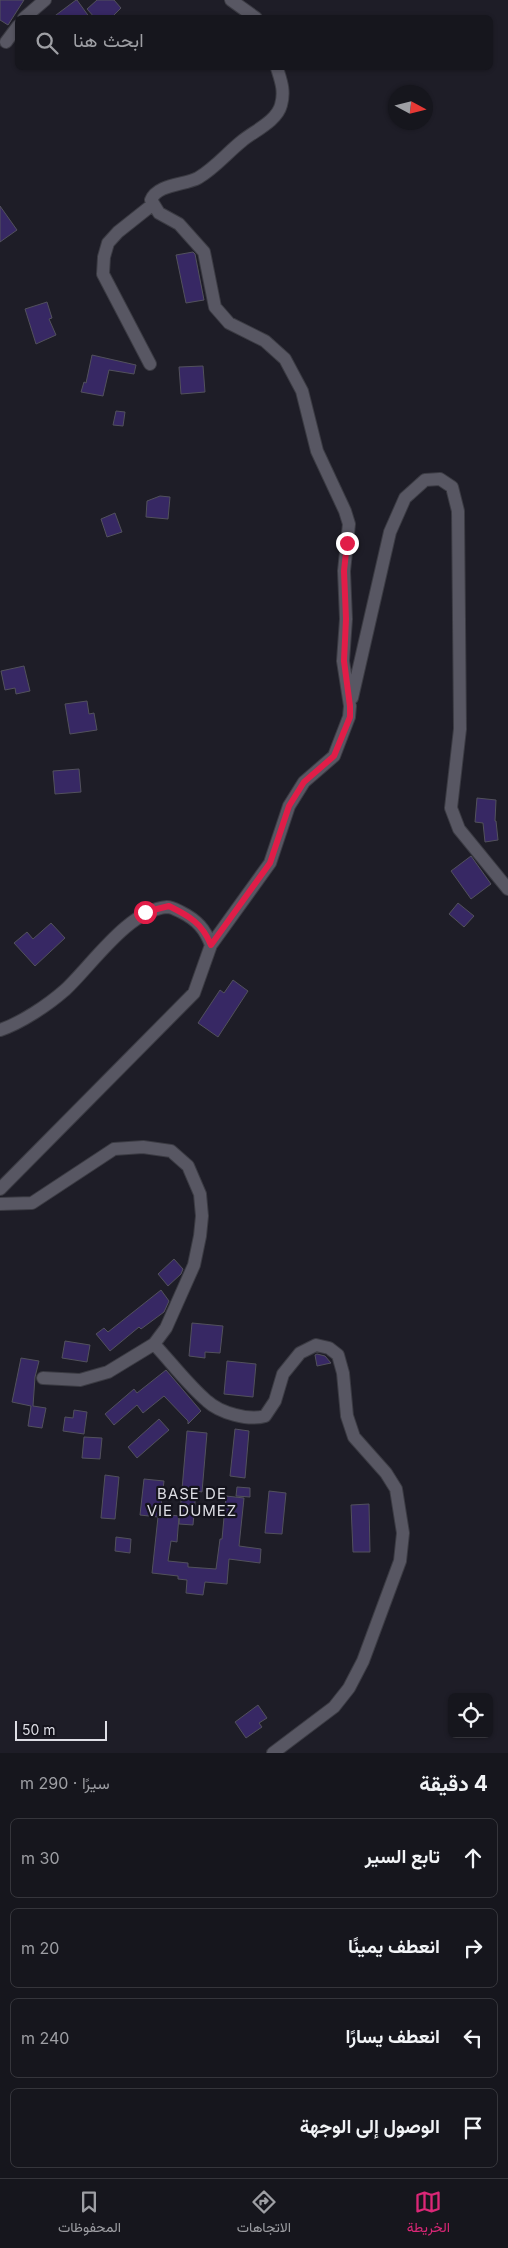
<!DOCTYPE html>
<html lang="ar">
<head>
<meta charset="utf-8">
<style>
	body { margin:0; font-family:Inter,Vazirmatn,sans-serif; background:#1f1f26; color:#f1f3f6; direction:rtl }
	.controls { position:absolute; right:15px; bottom:15px; display:grid; overflow:hidden; border-radius:8px; box-shadow:0 1px 4px #0004 }
	.controls button { width:45px; height:45px; display:grid; place-items:center; padding:0; border:0; border-bottom:1px solid #35353b; background:#16161d; color:#f1f3f6; font:25px sans-serif }
	.compass { position:absolute; left:388px; top:85px; width:45px; height:45px; border-radius:50%; background:#16161d; box-shadow:0 1px 4px #0004; rotate:97deg }
	.scale { position:absolute; left:15px; bottom:12px; width:92px; box-sizing:border-box; padding-left:5px; border:2px solid #dedee5; border-top:0; font-size:14px; line-height:18px; white-space:nowrap; color:#dedee5; -webkit-text-stroke:4px #15141d; paint-order:stroke }
	.stop { position:absolute; width:15px; height:15px; margin:-11px; border:4px solid #e11d48; border-radius:50%; background:#fff }
	.stop.end { background:#e11d48; border-color:#fff; box-shadow:0 1px 5px #0008 }
	.list { margin:0; padding:0; list-style:none }
	h2 { display:flex; justify-content:space-between; align-items:center; height:65px; margin:0; padding:0 20px; font-size:21px }
	h2 small { font-size:16px; font-weight:400; color:#9e9fa4 }
	.list li { display:grid; grid-template-columns:32px 1fr auto; gap:15px; align-items:center; box-sizing:border-box; height:80px; margin:0 10px 10px; padding:0 10px; border:1px solid #35353b; border-radius:8px }
	.list b { display:block; font-size:19px; white-space:nowrap }
	.list em { font-size:16px; font-style:normal; color:#9e9fa4 }
	.icon { flex:none; width:28px; height:28px; fill:none; stroke:currentColor; stroke-width:2; stroke-linecap:round; stroke-linejoin:round }
	.map { position:relative; flex:none; width:508px; height:1753px; overflow:hidden; direction:ltr }
	.search { position:absolute; background:#16161d; box-shadow:0 1px 4px #0004; left:15px; right:15px; top:15px; height:55px; display:flex; align-items:center; gap:12px; box-sizing:border-box; padding:0 18px; border-radius:8px; color:#9e9fa4; font-size:19px }
	.sheet { height:425px; background:#16161d }
	nav { display:flex; justify-content:space-around; align-items:center; box-sizing:border-box; height:70px; border-top:1px solid #35353b; background:#16161d; font-size:14px; color:#9e9fa4 }
	nav a { display:grid; justify-items:center; gap:2px }
	nav .on { color:#db2777 }
	.map>svg:first-child { display:block }
</style>
</head>
<body>
<div class="map">
<svg width="508" height="1753" viewBox="0 0 508 1753">
	<rect width="100%" height="100%" fill="#1e1d27"/>
	<path fill="#372864" stroke="#52515c" d="M0,0H24L8,25L0,20Z
		M77,0L90,18H52L76,0Z
		M97,0H114L121,8L111,18H95L87,9Z
		M0,206L17,230L0,242Z
		M193,252L195,254L204,300L186,303L176,255Z
		M47,302L52,318L49,319L56,335L36,344L25,309Z
		M92,355L136,365L134,374L109,370L103,396L81,392L84,382L86,383Z
		M203,366L205,392L181,394L179,367Z
		M116,411L125,412L123,426L113,425Z
		M160,496L170,497L168,519L146,517L147,501Z
		M115,513L122,532L107,537L101,519Z
		M24,666L30,691L16,694L15,688L5,690L1,671Z
		M87,701L89,714L94,713L97,730L70,734L65,704Z
		M79,769L81,792L55,794L53,771Z
		M477,798L496,800L495,821H496L498,840L485,842L483,823L475,822Z
		M471,856L491,884L471,899L451,871Z
		M458,903L474,916L464,927L449,914Z
		M51,923L65,938L35,966L14,943L27,932L33,939Z
		M233,980L248,991L218,1037L198,1023L220,990L224,993Z
		M174,1259L183,1269L181,1274L168,1286L158,1274Z
		M161,1290L169,1301L164,1312L141,1329L139,1327L110,1351L96,1334L104,1328L108,1332Z
		M192,1323L223,1326L220,1353L205,1352V1358L189,1356Z
		M65,1341L90,1345L87,1362L62,1358Z
		M317,1354L325,1356L331,1363L317,1366L315,1355Z
		M21,1358L39,1361L35,1377L33,1406L46,1408L42,1428L28,1426L31,1406L12,1402Z
		M227,1361L256,1364L253,1397L224,1394Z
		M166,1370L201,1411L188,1424V1421L164,1396L143,1413L137,1405L114,1425L105,1414L134,1389L137,1393Z
		M74,1410L87,1412L84,1434L63,1431L65,1417L73,1418Z
		M159,1419L169,1430L137,1458L128,1447Z
		M235,1429L249,1431L245,1478L230,1476Z
		M187,1431L207,1433L202,1492L196,1491L193,1525L179,1524Z
		M84,1437L102,1438L100,1459L82,1458Z
		M105,1475L119,1477L115,1519L101,1518Z
		M144,1479L164,1481L160,1514L179,1516L177,1542L171,1541L168,1561L188,1563V1567L216,1569L220,1539H222L226,1496L244,1498L239,1546L261,1549L260,1563L229,1559L227,1584L205,1582L203,1595L186,1593L187,1580L178,1579V1576L152,1573L158,1517L140,1515Z
		M237,1487L250,1488V1497L236,1496Z
		M269,1491L286,1493L282,1534L265,1533Z
		M369,1504L370,1552H353L351,1505Z
		M116,1537L131,1539L130,1553L115,1551Z
		M258,1705L267,1718L259,1723L262,1727L246,1738L235,1722Z"/>
	<g fill="none" stroke-linecap="round" stroke-linejoin="round">
		<defs>
			<path id="minor" d="M231,0L256,18
				M24,18L45,0
				M6,42L18,26
				M150,364L103,274L104,257L108,243L118,232L152,205
				M352,698L390,532L405,498L425,480L440,479L452,487L458,511L460,729L451,808L459,829L508,889
				M211,945L270,863L289,806L304,782L334,756L349,717L350,706L343,661L346,619L344,571L349,524L345,511L317,451L302,391L285,359L265,341L229,323L215,307L204,252L179,224L159,213L151,200C157,184 185,185 198,178C215,168 227,153 242,141C254,131 277,121 281,105C285,91 281,81 277,68
				M0,1030C21,1023 48,1005 65,990C92,965 128,910 167,907C172,907 177,910 181,912C197,920 205,929 211,945L194,993L0,1189
				M0,1204L32,1203L114,1149L143,1147L171,1151L188,1166L200,1194L202,1216L200,1236L194,1265L166,1328L154,1344L108,1372L80,1380L43,1378
				M154,1344C171,1362 188,1385 207,1401C220,1413 249,1421 265,1416L275,1401L283,1374L300,1353L316,1345L329,1348L338,1355L343,1373L347,1416L354,1437L386,1473L396,1489L403,1533L400,1561L363,1661L349,1688L334,1707L273,1753"/>
		</defs>
		<use href="#minor" stroke="#3b3b43" stroke-width="14"/>
		<use href="#minor" stroke="#585763" stroke-width="12"/>
	</g>
	<g fill="none" stroke-linecap="round" stroke-linejoin="round">
		<path stroke="#e11d48" stroke-width="6" d="M145,912L169,906C189,916 202,923 211,945L270,863L289,806L304,782L334,756L350,717V706L344,661L346,619L344,571L347,543"/>
	</g>
	<g text-anchor="middle" dominant-baseline="central" stroke-width="4.5" stroke-linejoin="round" paint-order="stroke">
		<g font-size="15" letter-spacing="1" fill="#dedee5" stroke="#15141d">
			<text x="192" y="1493">BASE DE<tspan x="192" dy="17">VIE DUMEZ</tspan></text>
		</g>
	</g>
</svg>
<div class="controls">
<button><svg class="icon" aria-label="locate" viewBox="0 0 24 24"><circle cx="12" cy="12" r="6"/><path d="M12 2v4M12 18v4M2 12h4M18 12h4"/></svg></button>
</div>
<svg class="compass" viewBox="-18 -18 36 36"><path d="M0-13l5 13h-10z" fill="#e53935"/><path d="M0 13l5-13h-10z" fill="#9e9fa4"/></svg>
<div class="scale">50 m</div>
<div class="stop" style="left:145px;top:912px"></div>
<div class="stop end" style="left:347px;top:543px"></div>
<div class="search"><svg class="icon" aria-label="search" viewBox="0 0 24 24"><circle cx="10" cy="10" r="6"/><path d="M15 15l6 6"/></svg>ابحث هنا</div>
</div>
<section class="sheet">
<h2>4 دقيقة<small>سيرًا · 290 m</small></h2>
<ul class="list">
<li><svg class="icon" aria-label="ahead" viewBox="0 0 24 24"><path d="M12 20V5M6 11l6-6 6 6"/></svg><div><b>تابع السير</b></div><em>30 m</em></li>
<li><svg class="icon" aria-label="right" viewBox="0 0 24 24"><path d="M7 20v-9h11M14 6l5 5-5 5"/></svg><div><b>انعطف يمينًا</b></div><em>20 m</em></li>
<li><svg class="icon" aria-label="left" viewBox="0 0 24 24"><path d="M17 20v-9H6M10 6l-5 5 5 5"/></svg><div><b>انعطف يسارًا</b></div><em>240 m</em></li>
<li><svg class="icon" aria-label="arrive" viewBox="0 0 24 24"><path d="M6 21V4h12l-3 4 3 4H6"/></svg><div><b>الوصول إلى الوجهة</b></div></li>
</ul>
</section>
<nav>
<a class="on"><svg class="icon" aria-label="map" viewBox="0 0 24 24"><path d="M3 6l6-2 6 2 6-2v14l-6 2-6-2-6 2zM9 4v14M15 6v14"/></svg>الخريطة</a>
<a><svg class="icon" aria-label="directions" viewBox="0 0 24 24"><path d="M12 3l9 9-9 9-9-9zM9 14v-3h6M13 9l2 2-2 2"/></svg>الاتجاهات</a>
<a><svg class="icon" aria-label="saved" viewBox="0 0 24 24"><path d="M7 4h10v16l-5-4-5 4z"/></svg>المحفوظات</a>
</nav>
</body>
</html>
